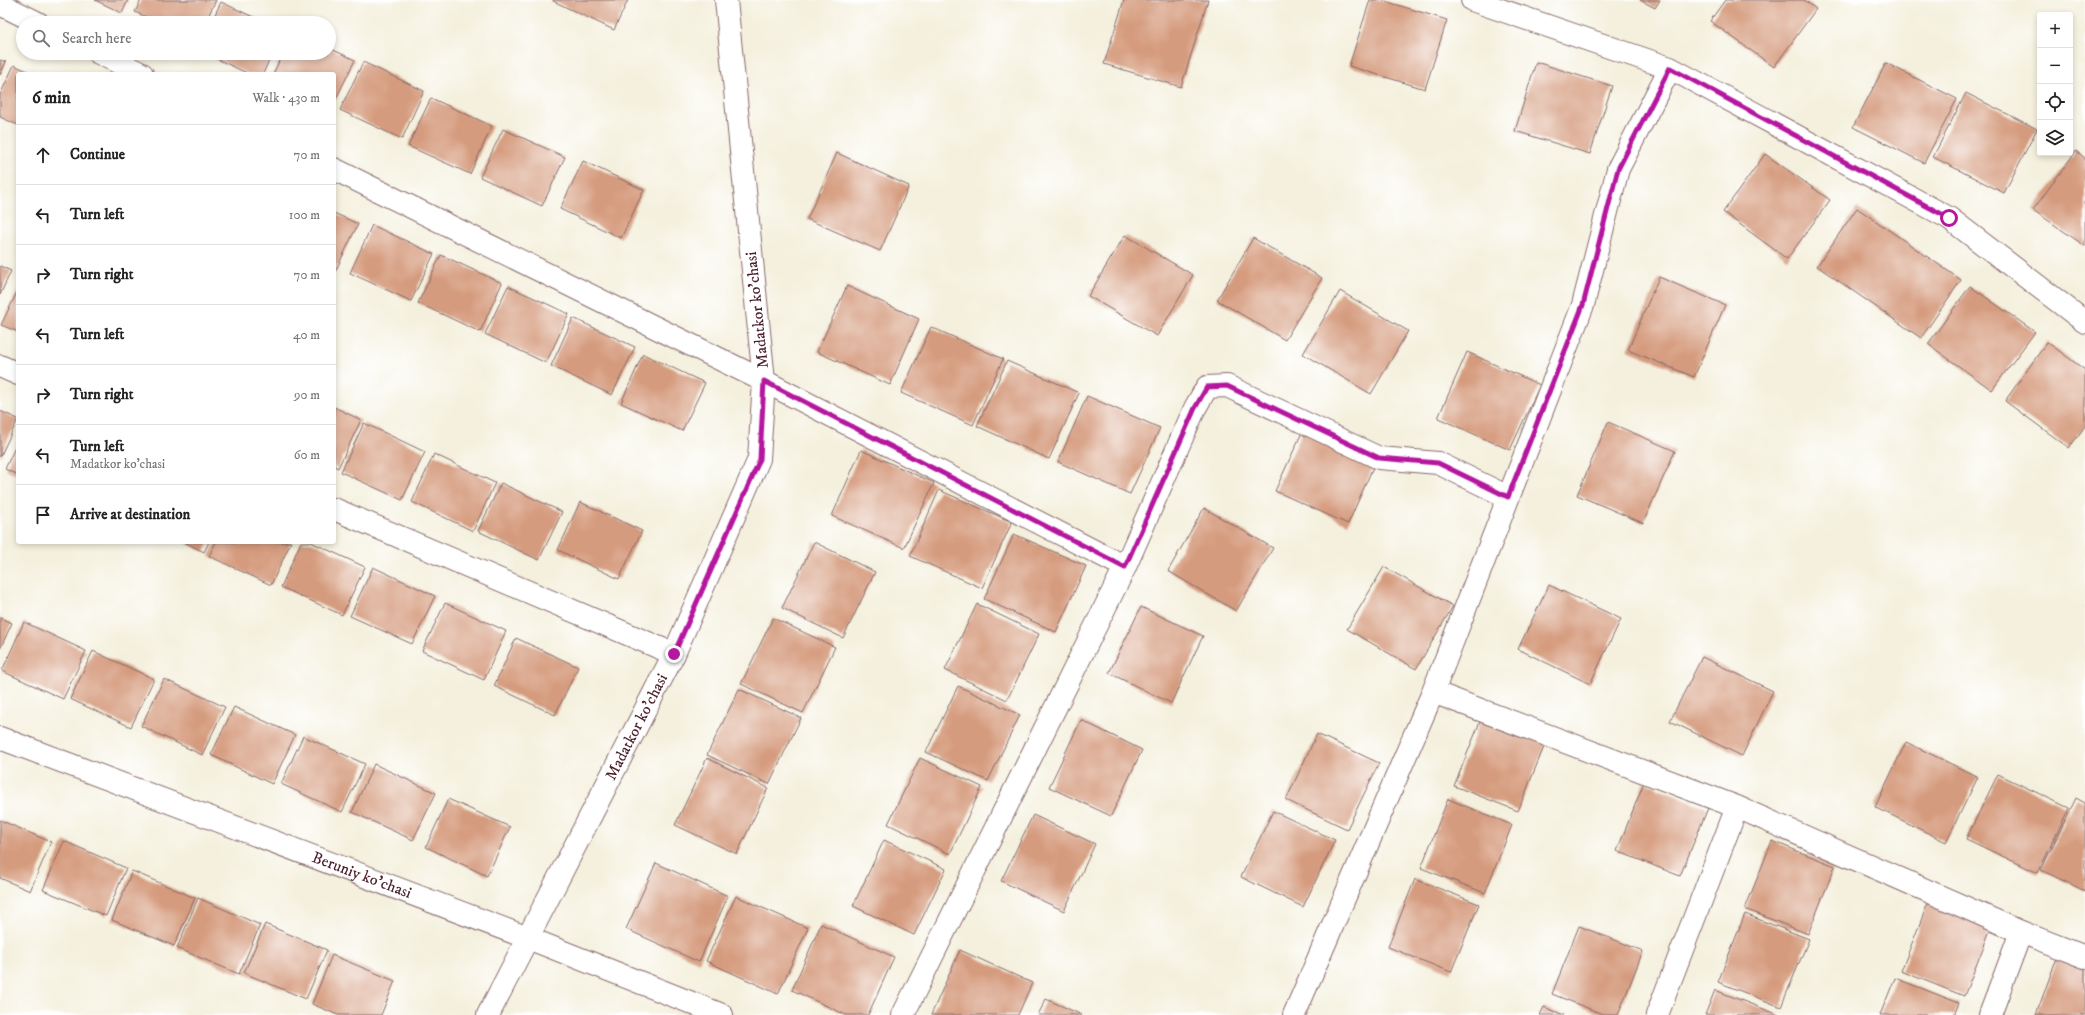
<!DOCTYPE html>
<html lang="en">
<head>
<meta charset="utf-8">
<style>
	body { margin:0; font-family:"IM FELL DW Pica",serif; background:#f2f2f2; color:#222 }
	.controls { position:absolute; right:12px; top:12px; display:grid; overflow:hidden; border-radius:4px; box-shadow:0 2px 6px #0003 }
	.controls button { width:36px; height:36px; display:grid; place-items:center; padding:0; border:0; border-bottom:1px solid #e0e0e0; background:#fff; color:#222; font:20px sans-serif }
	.stop { position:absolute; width:12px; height:12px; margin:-9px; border:3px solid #b5179e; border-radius:50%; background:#fff }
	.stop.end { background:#b5179e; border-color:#fff; box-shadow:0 1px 4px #0008 }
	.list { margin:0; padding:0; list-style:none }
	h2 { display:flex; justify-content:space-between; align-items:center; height:52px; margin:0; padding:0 16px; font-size:17px }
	h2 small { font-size:13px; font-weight:400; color:#767676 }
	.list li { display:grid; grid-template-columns:26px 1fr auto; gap:12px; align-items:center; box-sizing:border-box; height:60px; padding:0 16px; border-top:1px solid #e0e0e0 }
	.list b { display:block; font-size:15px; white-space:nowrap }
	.list p { margin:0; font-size:13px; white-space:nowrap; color:#767676 }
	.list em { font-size:13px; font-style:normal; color:#767676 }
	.icon { flex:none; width:22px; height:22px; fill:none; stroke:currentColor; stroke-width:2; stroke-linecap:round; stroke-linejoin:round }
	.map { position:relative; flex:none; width:2085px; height:1015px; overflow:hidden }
	.search { position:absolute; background:#fff; box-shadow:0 2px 6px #0003; left:16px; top:16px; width:320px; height:44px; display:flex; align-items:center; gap:10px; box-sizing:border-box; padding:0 14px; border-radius:22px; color:#767676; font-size:15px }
	.panel { position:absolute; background:#fff; box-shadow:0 2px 6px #0003; left:16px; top:72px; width:320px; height:472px; border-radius:4px }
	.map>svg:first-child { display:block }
</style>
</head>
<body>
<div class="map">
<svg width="2085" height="1015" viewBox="0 0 2085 1015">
	<rect width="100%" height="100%" fill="#fff"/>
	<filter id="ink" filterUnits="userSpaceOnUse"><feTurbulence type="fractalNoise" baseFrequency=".025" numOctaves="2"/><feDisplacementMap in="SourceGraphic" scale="8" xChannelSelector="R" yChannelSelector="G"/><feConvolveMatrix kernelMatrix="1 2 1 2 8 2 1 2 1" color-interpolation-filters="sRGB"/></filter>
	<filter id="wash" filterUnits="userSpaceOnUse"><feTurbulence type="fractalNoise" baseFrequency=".012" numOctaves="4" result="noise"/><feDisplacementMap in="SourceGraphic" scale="16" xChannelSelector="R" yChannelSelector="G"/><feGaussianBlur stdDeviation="0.9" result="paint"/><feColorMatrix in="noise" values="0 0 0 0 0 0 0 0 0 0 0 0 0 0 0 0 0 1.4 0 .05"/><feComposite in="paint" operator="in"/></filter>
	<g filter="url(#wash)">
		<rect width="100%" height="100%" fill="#f4f0dd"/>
		<g id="blocks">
			<path fill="#d59b7e" d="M95,0H128L122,13Z
				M141,0H216L205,23H160L135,12Z
				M553,0H628L614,30L553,1Z
				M1124,0H1208L1181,87L1104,64Z
				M1370,0H1381L1447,20L1425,89L1349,66Z
				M1640,0H1660L1655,8Z
				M1725,0H1804L1816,9L1774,67L1710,21Z
				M221,2L266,23H211Z
				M329,48L355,60L334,103V74H273L283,53H329Z
				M204,53H272L263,74H249Z
				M0,60L6,62L0,75Z
				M363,62L424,91L402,139L340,110Z
				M1536,62L1612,86L1590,154L1515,131Z
				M1886,63L1957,99L1924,163L1853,127Z
				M14,65L34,74H18V125L0,117V95Z
				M1966,93L2037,129L2004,193L1933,157Z
				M431,98L492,126L470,174L408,146Z
				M503,129L565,157L542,206L480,177Z
				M2076,151L2085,158V246L2033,210Z
				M837,153L909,186L880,251L807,219Z
				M1765,154L1830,200L1787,259L1723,212Z
				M583,161L644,190L621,238L560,209Z
				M1857,208L1961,280L1921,338L1817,266Z
				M334,213L358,224L334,274Z
				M372,225L434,254L411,301L350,273Z
				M1125,235L1193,275L1157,336L1088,296Z
				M1253,238L1322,278L1285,340L1217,300Z
				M441,255L502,283L480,332L418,303Z
				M0,266L11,271L0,295Z
				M1659,277L1725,305L1694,377L1628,350Z
				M508,286L569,314L546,363L485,334Z
				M847,286L919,319L890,385L817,352Z
				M1970,286L2035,332L1992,390L1928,344Z
				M18,290V332L1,325Z
				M1340,291L1408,331L1371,394L1303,354Z
				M573,318L635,347L612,395L551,366Z
				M931,327L1003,359L973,425L901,393Z
				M2047,342L2085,370V426L2069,448L2005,401Z
				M1467,352L1540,385L1510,450L1438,418Z
				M643,354L705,383L682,431L621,403Z
				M1007,361L1079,393L1049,459L977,426Z
				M1087,396L1160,428L1130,494L1058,462Z
				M334,407L361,420L338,468L334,466Z
				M0,411L18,419L0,457Z
				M1608,422L1675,451L1643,523L1577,495Z
				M364,423L425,452L402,500L341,472Z
				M1305,426L1377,458L1348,524L1275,491Z
				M18,441V475L5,469Z
				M861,450L934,483L904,548L832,516Z
				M434,454L495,483L473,531L412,502Z
				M501,483L562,512L539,560L478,531Z
				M939,490L1012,522L982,588L910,556Z
				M580,502L642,531L619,579L558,550Z
				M1204,508L1273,548L1236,611L1168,571Z
				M1014,534L1086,566L1056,632L984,599Z
				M184,542H209L204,552Z
				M216,542H291L271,585L209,556Z
				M301,542H311L365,567L342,615L281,587Z
				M814,542L875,572L843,638L782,608Z
				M373,567L435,596L412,644L350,616Z
				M1384,567L1453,606L1416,669L1347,629Z
				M1549,585L1621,619L1590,684L1518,649Z
				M445,603L506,631L484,680L422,651Z
				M977,604L1039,634L1007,700L945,670Z
				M1141,607L1203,636L1171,703L1109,673Z
				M0,618L12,623L0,649Z
				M773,618L835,647L803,713L741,684Z
				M24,622L86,651L63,699L2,671Z
				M516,638L578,667L555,715L494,686Z
				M93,651L154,679L131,727L70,699Z
				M1702,657L1773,691L1742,756L1670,721Z
				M164,679L225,707L202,755L141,726Z
				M958,686L1020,715L988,781L926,752Z
				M739,689L801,718L769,784L707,755Z
				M234,707L295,735L272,784L211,755Z
				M1482,717L1546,742L1518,811L1454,786Z
				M1081,720L1142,750L1111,816L1049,787Z
				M1317,734L1379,763L1347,829L1286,800Z
				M303,736L365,764L342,812L281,784Z
				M1906,742L1978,777L1946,842L1875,807Z
				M707,758L768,788L737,854L675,825Z
				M920,758L982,787L950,854L888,824Z
				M374,764L436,793L413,840L352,812Z
				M1998,774L2069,808L2038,873L1966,839Z
				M1644,782L1708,808L1680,876L1617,851Z
				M2076,798L2085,803V891L2041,870Z
				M448,799L510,827L487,876L426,847Z
				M1448,799L1512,825L1485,893L1421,868Z
				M1273,811L1335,840L1303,907L1241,877Z
				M1033,815L1095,844L1064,911L1001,881Z
				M0,820L51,842L30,891L0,878Z
				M884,840L946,869L914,935L853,906Z
				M64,841L126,868L106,916L43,890Z
				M1772,841L1835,866L1808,934L1745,909Z
				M656,863L728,896L699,962L626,929Z
				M132,871L195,898L174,946L112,920Z
				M1415,879L1479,904L1451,972L1388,947Z
				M736,896L808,928L778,994L706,961Z
				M198,898L260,925L239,974L177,948Z
				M1928,903L1991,928L1964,996L1901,971Z
				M1745,914L1809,939L1781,1007L1718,982Z
				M265,924L327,950L306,999L244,973Z
				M821,924L894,957L868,1015H846L792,990Z
				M1579,926L1643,951L1618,1015H1605L1552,994Z
				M960,950L1032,983L1018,1015H931Z
				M332,955L395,981L381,1015H338L312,1004Z
				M2057,957L2085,967V1015H2036Z
				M1895,978L1959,1003L1954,1015H1880Z
				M1715,990L1779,1015H1705Z
				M1046,999L1082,1015H1038Z
				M1544,1007L1564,1015H1540Z"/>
		</g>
	</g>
	<g filter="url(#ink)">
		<use href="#blocks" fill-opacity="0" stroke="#866869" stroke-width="1"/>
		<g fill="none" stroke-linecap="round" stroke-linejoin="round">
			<defs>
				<path id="street" d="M1472,0L1670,68L1949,218L2085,322
					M0,4L38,23
					M99,53L142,74
					M334,169L764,381L1125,567
					M0,366L18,374
					M334,509L674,654
					M1433,692L1737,807L2021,932L2085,957
					M903,1015L1125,567L1195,408L1207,387L1227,386L1379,458L1438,463L1508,497
					M1294,1015L1433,692L1583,305L1618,169L1670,68
					M1657,1015L1737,807
					M1990,1015L2021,932"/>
				<g id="secondary">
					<path id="s1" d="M0,738L528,938L722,1015"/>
					<path id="s2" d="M488,1015L674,654L759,459L764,381L726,0"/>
				</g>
			</defs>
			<use href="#street" stroke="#866869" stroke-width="24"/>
			<use href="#secondary" stroke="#866869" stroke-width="24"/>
			<use href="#street" stroke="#fff" stroke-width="22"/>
			<use href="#secondary" stroke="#fff" stroke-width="22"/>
		</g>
	</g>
	<g fill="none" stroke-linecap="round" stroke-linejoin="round" filter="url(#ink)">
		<path stroke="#b5179e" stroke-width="5" d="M674,654L760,459L764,381L1125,567L1195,408L1207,387L1227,386L1379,458L1438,463L1508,497L1583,305L1618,169L1670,68L1949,218"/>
	</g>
	<g text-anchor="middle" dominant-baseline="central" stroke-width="3" stroke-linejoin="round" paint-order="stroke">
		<g font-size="16" fill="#4a1f2b" stroke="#fff">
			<text transform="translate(757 310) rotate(-96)">Madatkor ko'chasi</text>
			<text stroke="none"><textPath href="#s2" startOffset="324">Madatkor ko'chasi</textPath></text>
			<text stroke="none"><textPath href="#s1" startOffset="387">Beruniy ko'chasi</textPath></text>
		</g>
	</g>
</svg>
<div class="controls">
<button>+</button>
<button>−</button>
<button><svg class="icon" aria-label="locate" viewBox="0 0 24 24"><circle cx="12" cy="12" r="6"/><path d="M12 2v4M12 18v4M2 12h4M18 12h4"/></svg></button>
<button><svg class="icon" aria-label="layers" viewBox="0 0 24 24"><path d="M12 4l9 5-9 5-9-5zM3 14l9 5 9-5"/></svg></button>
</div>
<div class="stop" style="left:1949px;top:218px"></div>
<div class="stop end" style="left:674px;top:654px"></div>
<div class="search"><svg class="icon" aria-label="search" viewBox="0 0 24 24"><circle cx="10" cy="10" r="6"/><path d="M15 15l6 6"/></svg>Search here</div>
<section class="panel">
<h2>6 min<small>Walk · 430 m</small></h2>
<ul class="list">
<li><svg class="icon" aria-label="ahead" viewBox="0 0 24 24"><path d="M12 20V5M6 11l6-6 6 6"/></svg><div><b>Continue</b></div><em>70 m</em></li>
<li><svg class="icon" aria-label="left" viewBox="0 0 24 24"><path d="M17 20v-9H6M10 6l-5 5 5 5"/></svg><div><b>Turn left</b></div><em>100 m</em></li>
<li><svg class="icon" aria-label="right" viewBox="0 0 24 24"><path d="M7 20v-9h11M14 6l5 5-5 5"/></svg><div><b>Turn right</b></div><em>70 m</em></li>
<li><svg class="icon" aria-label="left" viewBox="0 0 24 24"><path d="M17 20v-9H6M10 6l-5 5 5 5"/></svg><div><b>Turn left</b></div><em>40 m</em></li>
<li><svg class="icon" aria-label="right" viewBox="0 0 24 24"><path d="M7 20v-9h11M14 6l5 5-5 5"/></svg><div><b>Turn right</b></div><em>90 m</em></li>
<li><svg class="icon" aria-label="left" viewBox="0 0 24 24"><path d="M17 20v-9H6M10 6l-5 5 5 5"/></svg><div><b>Turn left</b><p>Madatkor ko'chasi</p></div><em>60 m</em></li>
<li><svg class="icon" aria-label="arrive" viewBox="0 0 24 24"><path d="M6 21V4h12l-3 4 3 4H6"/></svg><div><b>Arrive at destination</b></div></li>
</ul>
</section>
</div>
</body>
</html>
